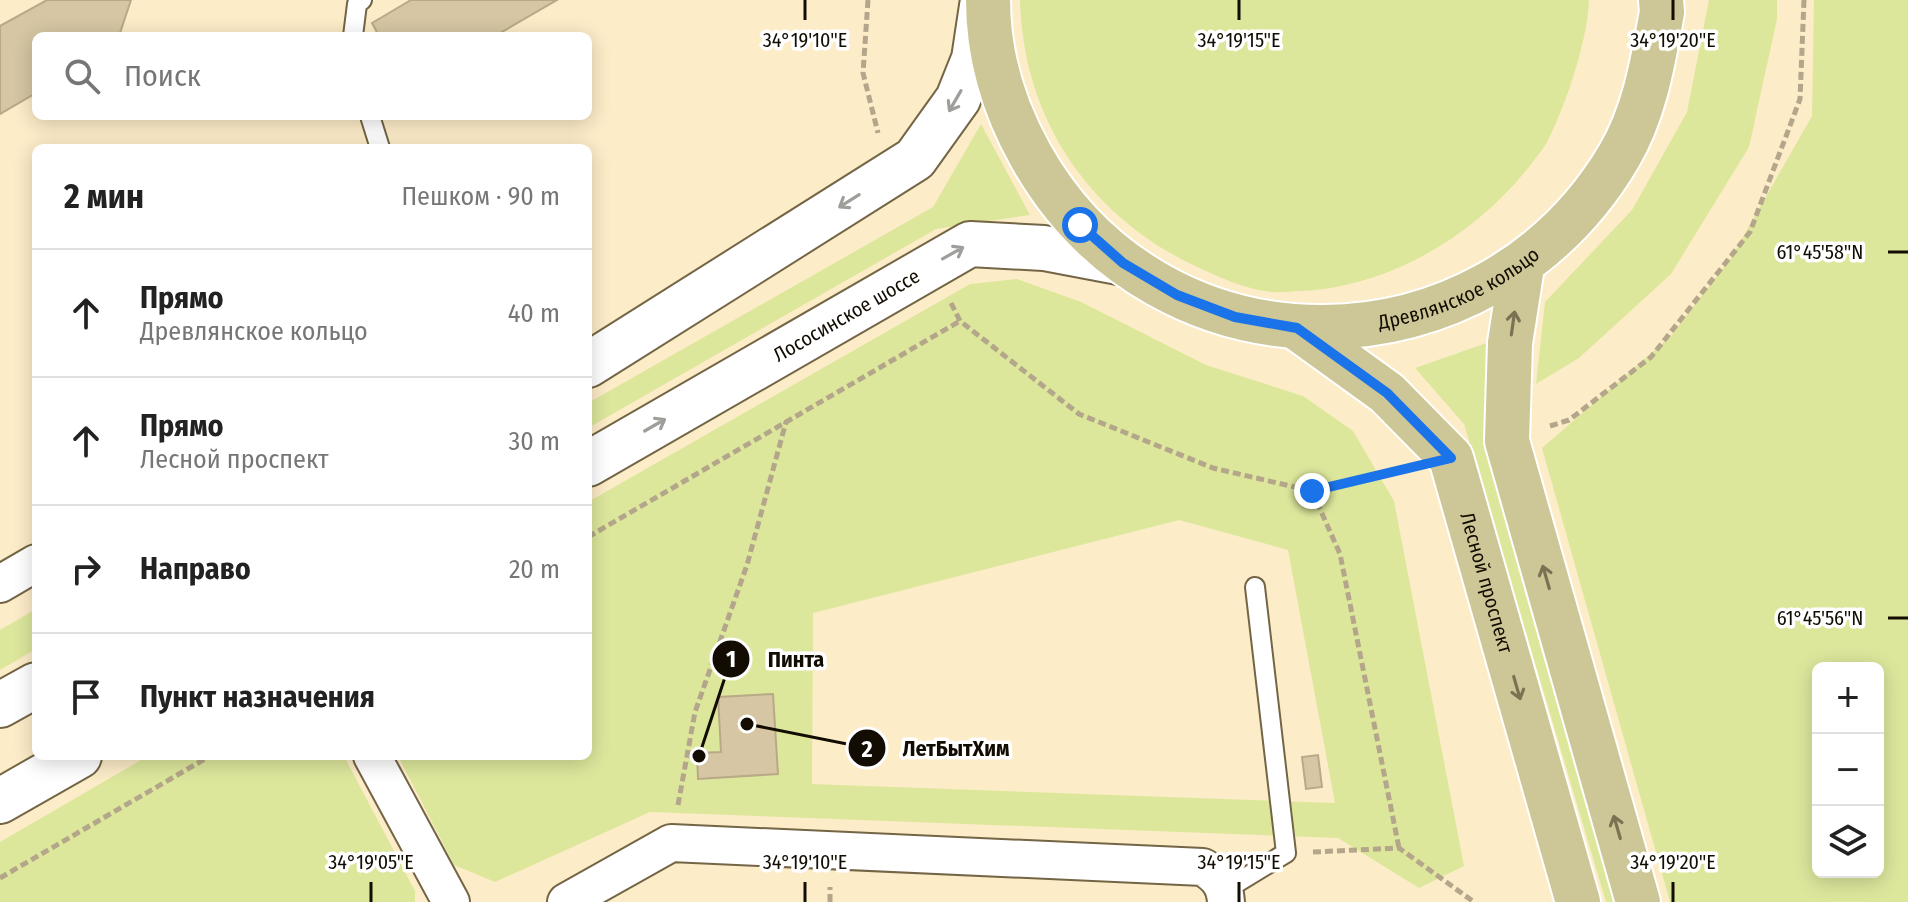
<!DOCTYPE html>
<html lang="ru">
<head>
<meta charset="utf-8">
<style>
	body { margin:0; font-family:"Fira Sans Condensed",sans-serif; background:#f2f2f2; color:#222 }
	.controls { position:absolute; right:24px; bottom:24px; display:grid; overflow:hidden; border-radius:12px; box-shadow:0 4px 20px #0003 }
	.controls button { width:72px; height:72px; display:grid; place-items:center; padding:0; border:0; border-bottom:2px solid #e0e0e0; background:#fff; color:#222; font:40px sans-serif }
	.stop { position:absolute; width:24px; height:24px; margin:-18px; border:6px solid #1a73e8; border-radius:50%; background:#fff }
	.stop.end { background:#1a73e8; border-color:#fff; box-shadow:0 2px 8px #0008 }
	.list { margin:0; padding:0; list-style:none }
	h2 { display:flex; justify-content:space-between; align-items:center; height:104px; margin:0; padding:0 32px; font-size:34px }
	h2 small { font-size:26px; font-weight:400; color:#767676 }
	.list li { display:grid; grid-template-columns:52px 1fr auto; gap:24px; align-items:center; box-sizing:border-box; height:128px; padding:0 32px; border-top:2px solid #e0e0e0 }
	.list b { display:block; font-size:30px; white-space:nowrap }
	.list p { margin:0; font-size:26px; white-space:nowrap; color:#767676 }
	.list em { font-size:26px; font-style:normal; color:#767676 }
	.icon { flex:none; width:44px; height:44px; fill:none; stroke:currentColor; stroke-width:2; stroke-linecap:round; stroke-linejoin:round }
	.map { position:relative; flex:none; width:1908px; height:902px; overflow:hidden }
	.search { position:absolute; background:#fff; box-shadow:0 4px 20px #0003; left:32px; top:32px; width:560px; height:88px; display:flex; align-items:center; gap:20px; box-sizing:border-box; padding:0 28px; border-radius:12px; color:#767676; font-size:30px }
	.panel { position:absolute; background:#fff; box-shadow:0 4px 20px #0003; left:32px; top:144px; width:560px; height:616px; border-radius:12px }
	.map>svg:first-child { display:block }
</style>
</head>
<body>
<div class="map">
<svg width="1908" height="902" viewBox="0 0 1908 902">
	<rect width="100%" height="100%" fill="#fdecc8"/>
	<path fill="#dde79c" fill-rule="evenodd" d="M1020,0H1589C1588,40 1565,108 1546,144C1541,152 1534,160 1528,168C1474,236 1389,287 1301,291C1291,291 1280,293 1271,292C1244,289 1216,276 1191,264C1087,213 1023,117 1020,0Z
		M1709,0H1777V19L1749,147L1671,274L1579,358L1536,384L1545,302L1632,210L1687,112Z
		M1814,0H1908V902H1670L1542,448L1671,336L1731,258L1812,116ZM1818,668H1878V872H1818Z
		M981,124L1030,215L936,229L588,428V403L933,207Z
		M1017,279L1081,302L1206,365L1303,396L1353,431L1394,501L1464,866L1419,888L1338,838L650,812L495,882L454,865L398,756H588V502L970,284ZM1179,520L1288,550L1335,803L812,784L813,613Z
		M1495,340L1484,424L1623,902H1606L1464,424L1415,368Z
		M36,609V649L0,670V630Z
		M148,756H344L415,891V902H0V842Z"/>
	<path fill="#d6c6a3" stroke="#b9a987" stroke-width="2" d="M47,0H131L119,36H36V93L0,114V26Z
		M411,0H557L495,36H379L372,23Z
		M773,694L778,774L698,779L697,753L721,752L718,697Z
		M1318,755L1322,787L1306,789L1302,757Z"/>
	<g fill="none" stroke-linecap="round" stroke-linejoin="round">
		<defs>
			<path id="lane" d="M353,36L357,4L362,0
				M370,116L380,148
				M1225,890L1286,853L1255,587"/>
			<path id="street" d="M0,584L36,563
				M372,756L451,902
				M566,902L671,843L1203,867C1217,876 1225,884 1226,902"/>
			<g id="secondary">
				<path d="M588,365L915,159L958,99L974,59L982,6"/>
				<path id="s1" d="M588,464L970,244L1044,248L1123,263"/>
				<path d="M0,705L36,685"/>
				<path d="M0,801L79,756"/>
			</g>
			<g id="primary">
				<path id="s2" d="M988,0C988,55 1004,108 1031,156C1161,387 1486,381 1619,156C1645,112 1653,61 1662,12L1661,0"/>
				<path d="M1522,266L1510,343L1507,441L1638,902"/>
				<path id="s3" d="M1297,328L1387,393L1451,458L1578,902"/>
			</g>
		</defs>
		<use href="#lane" stroke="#736545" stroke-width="22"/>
		<use href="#street" stroke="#736545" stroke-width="40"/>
		<use href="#secondary" stroke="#736545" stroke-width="48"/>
		<use href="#primary" stroke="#fff" stroke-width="48"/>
		<path stroke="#b4a68a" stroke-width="5" stroke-dasharray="8 4" stroke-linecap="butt" d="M868,0L863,73L878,133
			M951,303L960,321L1079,414L1213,468L1312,491L1402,470
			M1550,426L1569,420L1651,357L1750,232L1800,99L1804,0
			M1312,491L1340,554L1399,848
			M588,537L960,321
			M678,805L695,712L747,565L786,422
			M1313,852L1399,848L1474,902
			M0,878L210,756
			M830,902V887"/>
		<use href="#lane" stroke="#fff" stroke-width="18"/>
		<use href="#street" stroke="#fff" stroke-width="36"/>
		<use href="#secondary" stroke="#fff" stroke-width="44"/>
		<use href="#primary" stroke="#cdc797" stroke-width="44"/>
	</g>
	<defs><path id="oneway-shaft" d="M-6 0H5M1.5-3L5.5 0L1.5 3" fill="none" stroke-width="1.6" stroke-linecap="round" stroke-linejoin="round" transform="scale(2)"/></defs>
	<g stroke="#a09e9a">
		<use href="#oneway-shaft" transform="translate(955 101) rotate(120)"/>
		<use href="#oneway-shaft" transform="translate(849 201) rotate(148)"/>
		<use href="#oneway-shaft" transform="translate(953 253) rotate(-29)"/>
		<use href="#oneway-shaft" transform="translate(655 425) rotate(-30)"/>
	</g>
	<g stroke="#797354">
		<use href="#oneway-shaft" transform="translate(1513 323) rotate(-82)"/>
		<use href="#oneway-shaft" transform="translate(1546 577) rotate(-106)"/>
		<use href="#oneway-shaft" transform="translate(1517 688) rotate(74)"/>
		<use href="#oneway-shaft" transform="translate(1617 827) rotate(-106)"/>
	</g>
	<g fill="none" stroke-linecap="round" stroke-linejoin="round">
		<path stroke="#1a73e8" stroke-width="10" d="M1080,225L1123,263L1177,295L1235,317L1297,328L1387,393L1451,458L1312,491"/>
	</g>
	<path fill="none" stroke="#120c02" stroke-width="3" d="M805,0V20M1239,0V20M1673,0V20M1888,252H1908M1888,618H1908M371,882V902M805,882V902M1239,882V902M1673,882V902"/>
	<g text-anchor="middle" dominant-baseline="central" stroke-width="7" stroke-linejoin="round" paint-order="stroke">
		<g font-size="20" fill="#120c02" stroke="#fff">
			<text stroke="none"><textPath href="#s2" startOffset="662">Древлянское кольцо</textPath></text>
			<text stroke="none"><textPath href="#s1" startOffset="298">Лососинское шоссе</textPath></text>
			<text stroke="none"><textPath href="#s3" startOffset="332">Лесной проспект</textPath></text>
		</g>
	</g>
	<g font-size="20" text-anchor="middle" fill="#120c02" stroke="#fff" stroke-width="7" stroke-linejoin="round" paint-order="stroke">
		<text x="805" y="47">34°19'10"E</text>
		<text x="1239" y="47">34°19'15"E</text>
		<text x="1673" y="47">34°19'20"E</text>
		<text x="1820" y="259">61°45'58"N</text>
		<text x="1820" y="625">61°45'56"N</text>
		<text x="371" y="869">34°19'05"E</text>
		<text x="805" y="869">34°19'10"E</text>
		<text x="1239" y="869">34°19'15"E</text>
		<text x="1673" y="869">34°19'20"E</text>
	</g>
	<path fill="none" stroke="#120c02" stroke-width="3" d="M699 756L731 659M747 724L867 748"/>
	<g fill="#120c02" stroke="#fff" stroke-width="3">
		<circle cx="699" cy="756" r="8"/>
		<circle cx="747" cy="724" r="8"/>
		<circle cx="731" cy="659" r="20"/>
		<circle cx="867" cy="748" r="20"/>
	</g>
	<g font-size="24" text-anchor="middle" font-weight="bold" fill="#fff">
		<text x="731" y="667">1</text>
		<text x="867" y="757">2</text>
	</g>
	<g font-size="22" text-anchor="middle" font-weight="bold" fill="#120c02" stroke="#fff" stroke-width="7" stroke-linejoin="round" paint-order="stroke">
		<text x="796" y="667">Пинта</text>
		<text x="956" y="756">ЛетБытХим</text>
	</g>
</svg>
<div class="controls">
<button>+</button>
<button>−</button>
<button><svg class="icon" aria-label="layers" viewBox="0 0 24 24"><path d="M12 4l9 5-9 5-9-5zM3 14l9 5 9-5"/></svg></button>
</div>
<div class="stop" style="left:1080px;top:225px"></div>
<div class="stop end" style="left:1312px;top:491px"></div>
<div class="search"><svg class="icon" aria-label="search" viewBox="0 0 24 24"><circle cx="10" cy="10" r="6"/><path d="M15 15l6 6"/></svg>Поиск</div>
<section class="panel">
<h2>2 мин<small>Пешком · 90 m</small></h2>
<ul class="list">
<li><svg class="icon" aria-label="ahead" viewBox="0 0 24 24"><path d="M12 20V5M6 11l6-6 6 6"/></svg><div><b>Прямо</b><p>Древлянское кольцо</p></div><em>40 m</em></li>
<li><svg class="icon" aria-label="ahead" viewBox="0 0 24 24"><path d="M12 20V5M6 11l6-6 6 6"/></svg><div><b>Прямо</b><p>Лесной проспект</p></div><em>30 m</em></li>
<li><svg class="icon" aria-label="right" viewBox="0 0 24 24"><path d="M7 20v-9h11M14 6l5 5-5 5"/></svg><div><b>Направо</b></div><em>20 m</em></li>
<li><svg class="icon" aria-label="arrive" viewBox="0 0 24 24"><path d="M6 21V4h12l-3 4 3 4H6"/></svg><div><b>Пункт назначения</b></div></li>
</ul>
</section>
</div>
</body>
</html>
